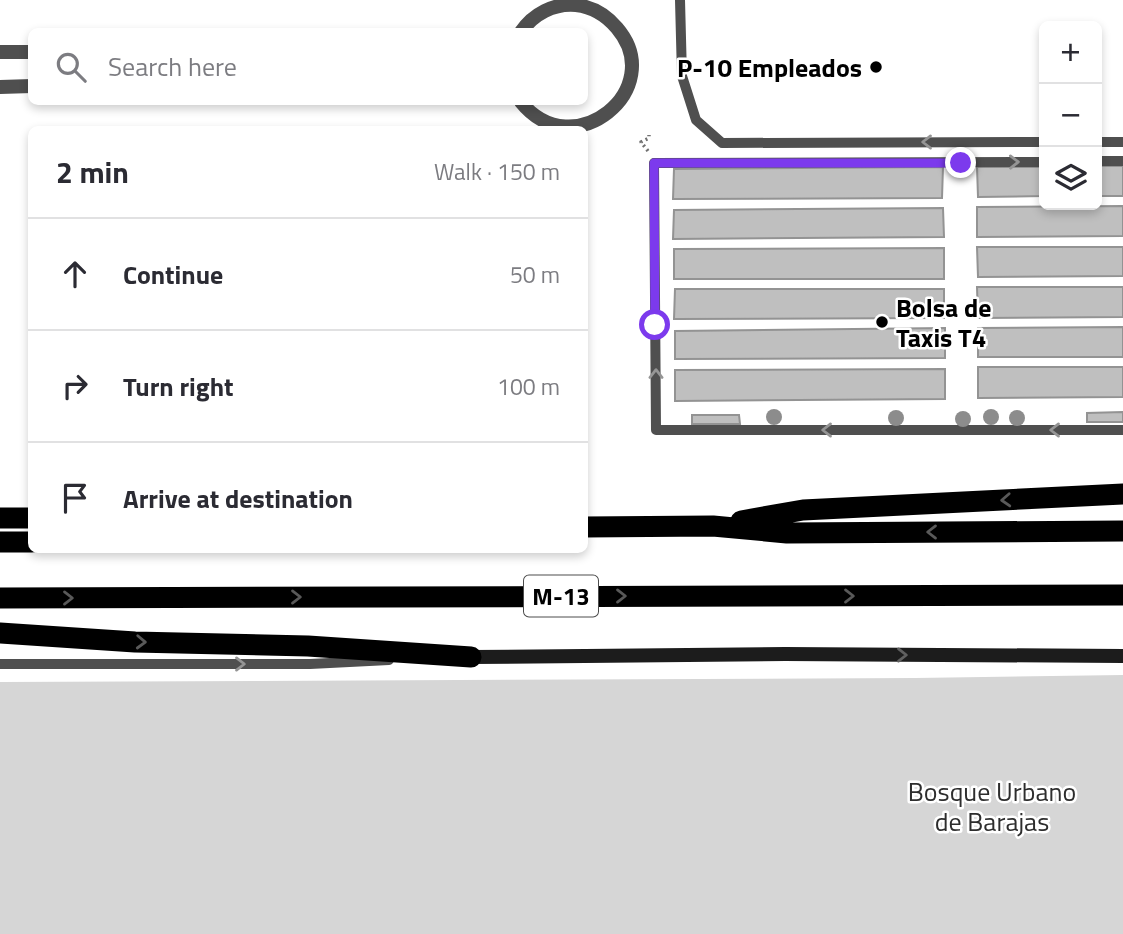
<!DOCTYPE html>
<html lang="en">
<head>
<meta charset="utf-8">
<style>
	body { margin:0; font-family:"Titillium Web",sans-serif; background:#f7f7f7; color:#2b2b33 }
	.controls { position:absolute; right:21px; top:21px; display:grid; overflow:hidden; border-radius:10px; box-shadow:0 4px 10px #0003 }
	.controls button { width:63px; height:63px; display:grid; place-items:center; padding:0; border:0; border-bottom:2px solid #e1e1e2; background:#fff; color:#2b2b33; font:35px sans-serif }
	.stop { position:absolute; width:21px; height:21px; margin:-16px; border:5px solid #7c3aed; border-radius:50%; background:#fff }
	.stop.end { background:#7c3aed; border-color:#fff; box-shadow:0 2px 7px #0008 }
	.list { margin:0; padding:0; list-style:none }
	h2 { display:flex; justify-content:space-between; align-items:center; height:91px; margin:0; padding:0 28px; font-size:30px }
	h2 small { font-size:23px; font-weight:400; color:#7c7c81 }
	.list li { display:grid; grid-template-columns:46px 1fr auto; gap:21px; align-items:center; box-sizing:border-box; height:112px; padding:0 28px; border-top:2px solid #e1e1e2 }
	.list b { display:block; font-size:26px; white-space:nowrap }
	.list em { font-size:23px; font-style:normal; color:#7c7c81 }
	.icon { flex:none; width:38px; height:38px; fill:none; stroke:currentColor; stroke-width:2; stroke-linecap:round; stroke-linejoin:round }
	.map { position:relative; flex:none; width:1123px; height:934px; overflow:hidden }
	.search { position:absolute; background:#fff; box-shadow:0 4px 10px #0003; left:28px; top:28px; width:560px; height:77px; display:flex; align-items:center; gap:18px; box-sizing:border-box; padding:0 24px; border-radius:10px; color:#7c7c81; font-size:26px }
	.panel { position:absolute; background:#fff; box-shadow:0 4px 10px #0003; left:28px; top:126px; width:560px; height:427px; border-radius:10px }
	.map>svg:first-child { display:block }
</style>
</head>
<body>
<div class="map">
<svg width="1123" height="934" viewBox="0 0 1123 934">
	<rect width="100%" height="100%" fill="#fff"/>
	<path fill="#d6d6d6" d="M1123,675V934H0V682L915,678Z"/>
	<path fill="#bfbfbf" stroke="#939393" stroke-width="2" d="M1097,166H1123V196H1097Z
		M943,167L942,198L673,199L674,169Z
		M977,167H1044V196L978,197Z
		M1123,206V236L977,237V207Z
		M943,208L944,237L673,239L674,210Z
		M977,247H1123V276L978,277Z
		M944,248V279H674V249Z
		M977,287H1123V317L978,318Z
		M675,289H944V318L674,319Z
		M1123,327V357H978V328Z
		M945,328V358L675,359V331Z
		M978,367H1123V397L978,398Z
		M945,369V399L675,401V370Z
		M1123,412V422H1087V413Z
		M692,415H739L740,424H692Z"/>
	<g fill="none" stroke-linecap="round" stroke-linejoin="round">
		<path stroke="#717171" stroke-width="3.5" stroke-dasharray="2 3.5" stroke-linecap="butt" d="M648,151L641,142L649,138V135"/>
		<path stroke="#4f4f4f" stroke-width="10" d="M680,0L682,76L696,120L722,143L1044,142
			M1097,142H1123
			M1097,161H1123
			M1044,162L654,163L656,430H1123
			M0,664H310L389,660"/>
		<path stroke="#4f4f4f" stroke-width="14" d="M521,32C533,14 554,3 576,5C593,7 607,16 617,28C669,89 573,167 521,102
			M0,52H32
			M0,87L32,86"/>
		<path stroke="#1c1c1c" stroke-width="14" d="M471,657L785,654L1123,656"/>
		<path stroke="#000" stroke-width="21" d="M0,518H32
			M741,521L803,510L1123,494
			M584,527L713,526L787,533L1123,531
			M0,542H32
			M0,598L1123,595
			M0,633L135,642L308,646L471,657"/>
	</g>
	<g fill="#8c8c8c">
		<circle cx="774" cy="417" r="8"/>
		<circle cx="991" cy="417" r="8"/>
		<circle cx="896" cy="418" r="8"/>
		<circle cx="1017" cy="418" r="8"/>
		<circle cx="963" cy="419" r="8"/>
	</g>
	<defs><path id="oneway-chevron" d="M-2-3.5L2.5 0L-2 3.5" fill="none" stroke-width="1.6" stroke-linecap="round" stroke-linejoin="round" transform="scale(1.75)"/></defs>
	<g stroke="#959595">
		<use href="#oneway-chevron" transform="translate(927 142) rotate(180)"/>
		<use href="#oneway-chevron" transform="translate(1014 162) rotate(-1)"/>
		<use href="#oneway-chevron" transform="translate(656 374) rotate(-90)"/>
		<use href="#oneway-chevron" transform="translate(827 430) rotate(180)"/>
		<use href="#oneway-chevron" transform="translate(1055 430) rotate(180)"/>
		<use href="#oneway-chevron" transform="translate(240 664)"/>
	</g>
	<g stroke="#595959">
		<use href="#oneway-chevron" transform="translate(1006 500) rotate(177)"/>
		<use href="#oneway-chevron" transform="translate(932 532) rotate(180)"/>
		<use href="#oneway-chevron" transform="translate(621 596)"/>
		<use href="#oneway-chevron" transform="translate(849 596)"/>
		<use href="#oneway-chevron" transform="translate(296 597)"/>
		<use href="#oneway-chevron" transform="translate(68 598)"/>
		<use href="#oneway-chevron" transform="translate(141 642) rotate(2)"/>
	</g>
	<use stroke="#606060" href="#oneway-chevron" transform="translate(902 655)"/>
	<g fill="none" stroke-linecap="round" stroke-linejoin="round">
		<path stroke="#7c3aed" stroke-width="9" d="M655,325L654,163H961"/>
	</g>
	<g fill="#000" stroke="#fff" stroke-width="2.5">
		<circle cx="876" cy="67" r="7"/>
		<circle cx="882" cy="322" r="7"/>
	</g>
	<g text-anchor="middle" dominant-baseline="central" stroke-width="5" stroke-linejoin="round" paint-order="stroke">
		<rect fill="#fff" stroke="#4c4c4c" stroke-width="2" x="524" y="575.5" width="74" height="41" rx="5"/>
		<g font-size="24" font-weight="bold" fill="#000">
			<text x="561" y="596">M-13</text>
		</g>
		<g font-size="26" font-weight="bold" fill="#000" stroke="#fff" text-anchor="end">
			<text x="862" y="67">P-10 Empleados</text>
			<text x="896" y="307" text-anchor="start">Bolsa de<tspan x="896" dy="30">Taxis T4</tspan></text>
		</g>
		<g font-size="26" fill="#2d2d2d" stroke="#fff">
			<text x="992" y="791">Bosque Urbano<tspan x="992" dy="30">de Barajas</tspan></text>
		</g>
	</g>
</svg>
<div class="controls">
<button>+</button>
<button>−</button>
<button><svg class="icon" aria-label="layers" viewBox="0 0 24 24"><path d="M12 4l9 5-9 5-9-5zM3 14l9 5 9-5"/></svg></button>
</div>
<div class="stop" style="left:655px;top:325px"></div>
<div class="stop end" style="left:961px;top:163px"></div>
<div class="search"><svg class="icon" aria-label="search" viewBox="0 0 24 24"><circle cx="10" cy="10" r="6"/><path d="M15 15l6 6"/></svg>Search here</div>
<section class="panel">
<h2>2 min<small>Walk · 150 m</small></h2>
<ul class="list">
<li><svg class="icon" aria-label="ahead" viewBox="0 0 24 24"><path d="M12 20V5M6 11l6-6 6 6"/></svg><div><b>Continue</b></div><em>50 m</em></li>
<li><svg class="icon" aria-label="right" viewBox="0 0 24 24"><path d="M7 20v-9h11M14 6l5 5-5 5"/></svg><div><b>Turn right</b></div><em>100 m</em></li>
<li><svg class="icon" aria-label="arrive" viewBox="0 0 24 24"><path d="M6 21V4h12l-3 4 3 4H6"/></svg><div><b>Arrive at destination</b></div></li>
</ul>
</section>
</div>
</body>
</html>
